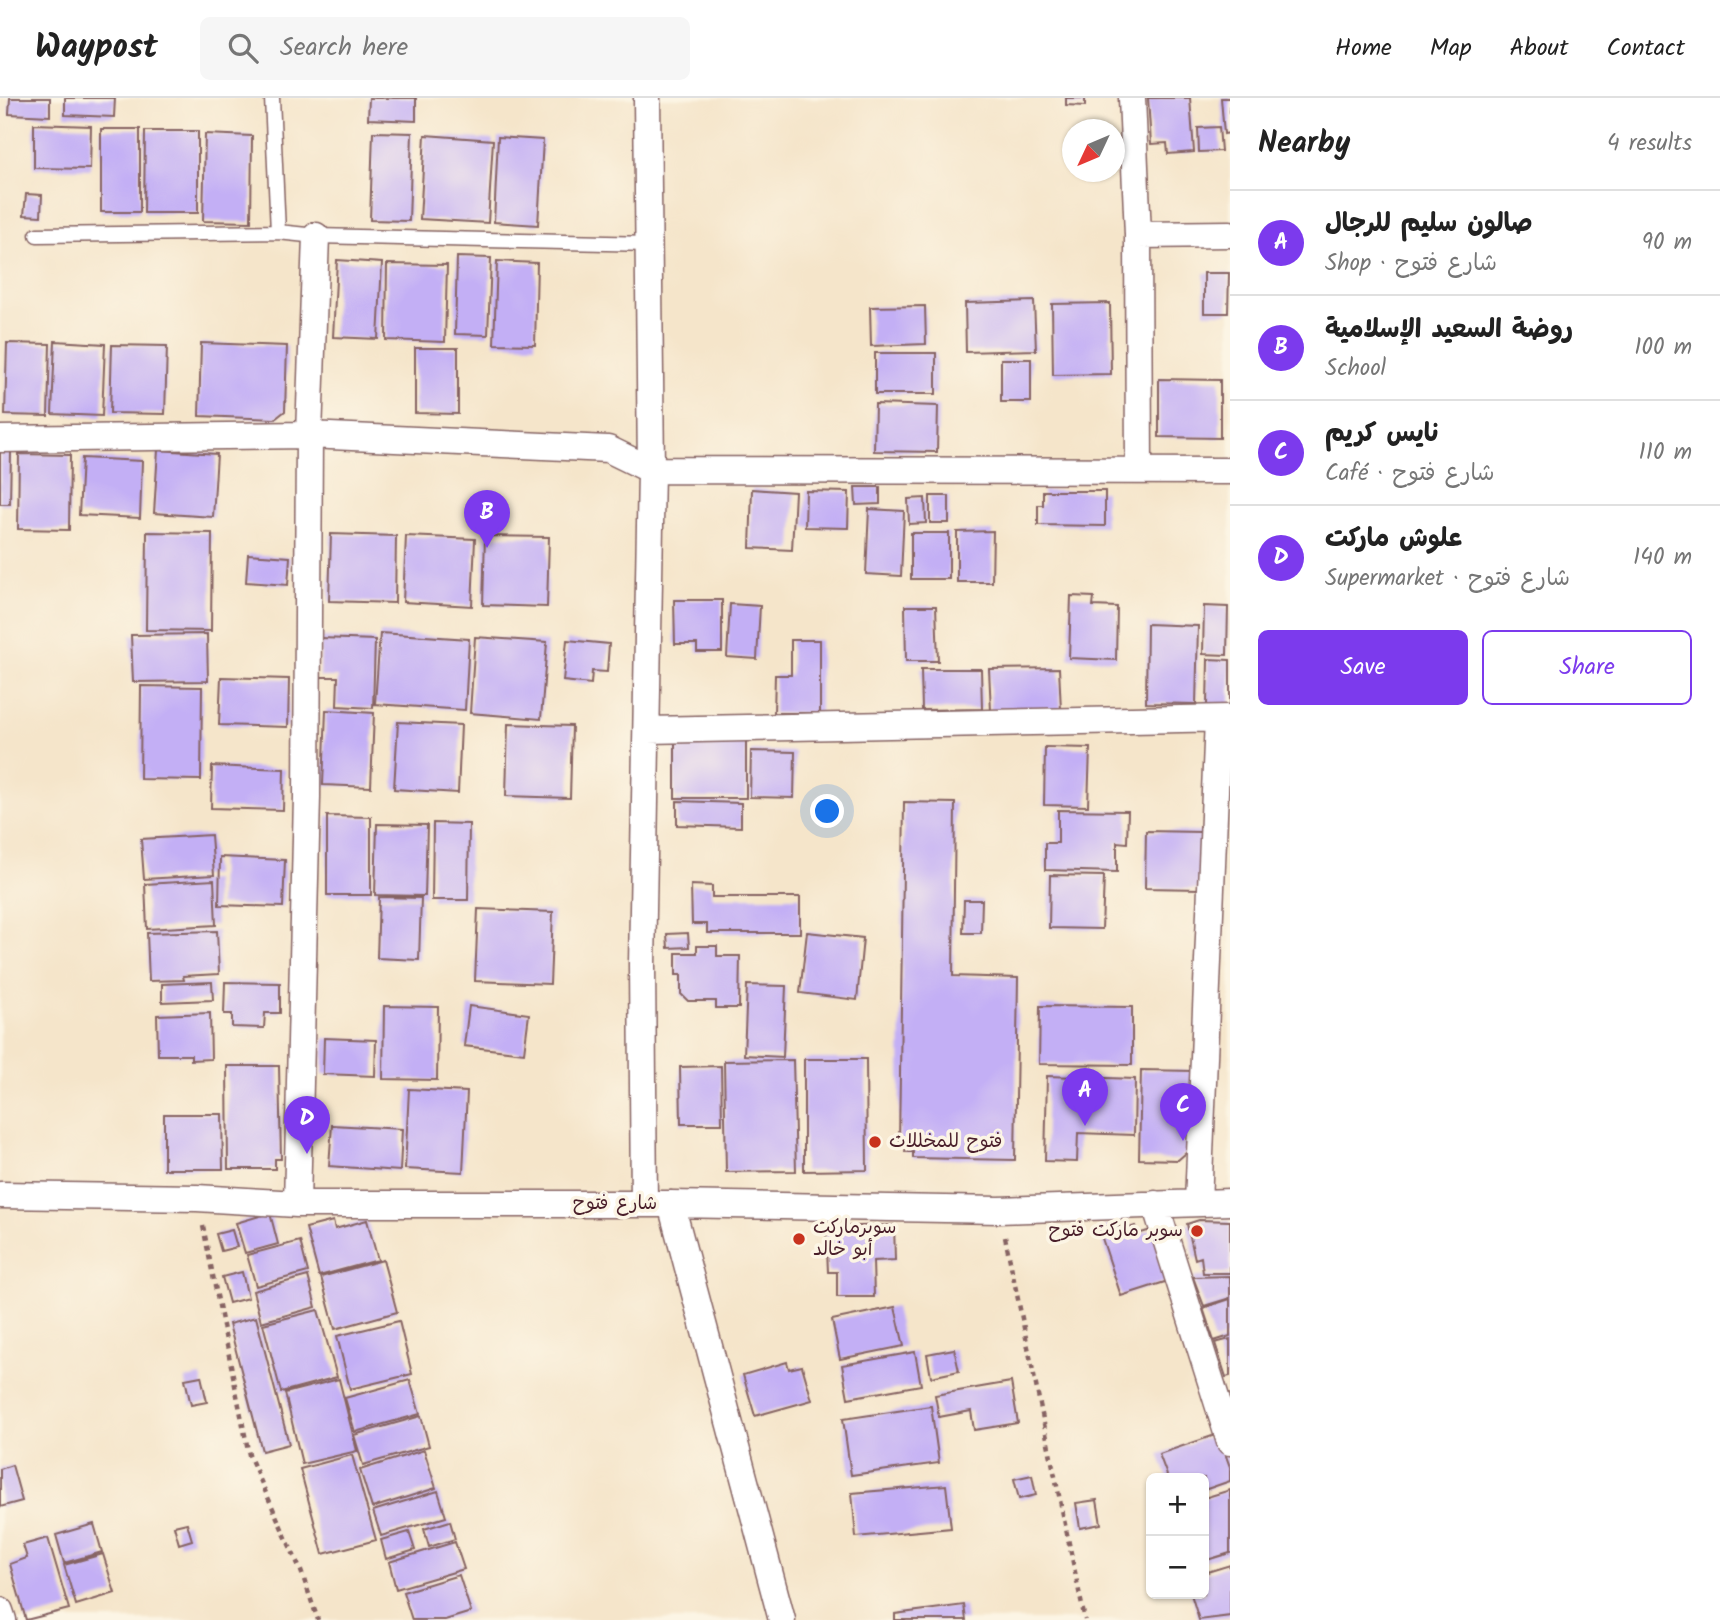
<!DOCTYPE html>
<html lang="en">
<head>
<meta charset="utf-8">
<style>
	body { margin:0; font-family:Kalam,"Playpen Sans Arabic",sans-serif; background:#f6f6f6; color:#222 }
	.controls { position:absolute; right:21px; bottom:21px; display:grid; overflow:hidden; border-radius:10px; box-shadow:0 2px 5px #0004 }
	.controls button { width:63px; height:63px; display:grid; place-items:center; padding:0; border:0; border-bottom:2px solid #e0e0e0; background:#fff; color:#222; font:35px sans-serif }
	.compass { position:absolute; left:1062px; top:21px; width:63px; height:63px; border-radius:50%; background:#fff; box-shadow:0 2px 5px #0004; rotate:226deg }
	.you { position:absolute; left:828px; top:714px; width:24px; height:24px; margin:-18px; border:5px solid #fff; border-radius:50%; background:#1a73e8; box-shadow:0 0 0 10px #1a73e833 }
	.badge { display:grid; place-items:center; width:46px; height:46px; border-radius:50%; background:#7c3aed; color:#fff; font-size:23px; font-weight:700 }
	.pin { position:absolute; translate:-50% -58px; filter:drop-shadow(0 2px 4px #0008) }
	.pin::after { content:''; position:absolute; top:37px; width:24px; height:21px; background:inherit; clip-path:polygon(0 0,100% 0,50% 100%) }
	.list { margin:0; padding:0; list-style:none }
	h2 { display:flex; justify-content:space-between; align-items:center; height:91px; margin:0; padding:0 28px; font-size:30px }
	h2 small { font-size:23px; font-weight:400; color:#767676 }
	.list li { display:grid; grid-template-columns:46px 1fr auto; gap:21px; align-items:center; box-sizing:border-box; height:105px; padding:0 28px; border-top:2px solid #e0e0e0 }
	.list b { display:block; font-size:26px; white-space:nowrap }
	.list p { margin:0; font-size:23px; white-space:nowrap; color:#767676 }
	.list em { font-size:23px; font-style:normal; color:#767676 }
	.actions { display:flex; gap:14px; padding:21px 28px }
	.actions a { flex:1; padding:16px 0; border:2px solid #7c3aed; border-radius:10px; text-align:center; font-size:24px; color:#7c3aed }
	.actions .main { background:#7c3aed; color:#fff }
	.icon { flex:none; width:38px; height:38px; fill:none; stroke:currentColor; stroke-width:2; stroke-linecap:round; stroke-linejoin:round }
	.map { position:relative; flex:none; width:1230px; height:1522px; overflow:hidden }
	header { display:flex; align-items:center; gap:42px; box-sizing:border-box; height:98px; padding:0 35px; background:#fff; border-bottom:2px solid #e0e0e0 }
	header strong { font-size:33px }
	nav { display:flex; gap:38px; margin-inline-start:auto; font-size:24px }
	.search { width:490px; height:63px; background:#f6f6f6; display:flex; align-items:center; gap:18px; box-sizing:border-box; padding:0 24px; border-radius:10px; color:#767676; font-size:26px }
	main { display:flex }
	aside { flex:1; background:#fff }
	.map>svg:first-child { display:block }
</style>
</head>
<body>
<header>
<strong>Waypost</strong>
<div class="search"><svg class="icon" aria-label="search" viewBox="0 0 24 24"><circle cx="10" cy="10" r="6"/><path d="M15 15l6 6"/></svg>Search here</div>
<nav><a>Home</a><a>Map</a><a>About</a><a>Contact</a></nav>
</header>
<main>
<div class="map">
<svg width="1230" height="1522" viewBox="0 0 1230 1522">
	<rect width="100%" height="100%" fill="#fcf5e5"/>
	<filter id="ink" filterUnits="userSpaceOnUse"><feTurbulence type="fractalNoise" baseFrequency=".0143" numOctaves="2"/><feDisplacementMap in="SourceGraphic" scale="14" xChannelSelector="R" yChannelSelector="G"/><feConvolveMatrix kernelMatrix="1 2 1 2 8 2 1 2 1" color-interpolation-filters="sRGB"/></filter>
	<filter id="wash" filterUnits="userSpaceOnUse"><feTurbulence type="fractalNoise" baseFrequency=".00686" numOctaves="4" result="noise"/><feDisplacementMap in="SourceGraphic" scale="28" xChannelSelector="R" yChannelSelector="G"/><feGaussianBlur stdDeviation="1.57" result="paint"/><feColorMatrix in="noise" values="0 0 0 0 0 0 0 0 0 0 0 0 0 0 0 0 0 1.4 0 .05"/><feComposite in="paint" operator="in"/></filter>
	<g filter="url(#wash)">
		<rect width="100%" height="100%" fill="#f5e5ca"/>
		<g id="blocks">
			<path fill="#c3aff5" d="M10,0H50V18L9,16Z
				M65,0H115L114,19L65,17Z
				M369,0H416V23L368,21Z
				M1066,0H1085V8L1066,7Z
				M1148,0H1190L1194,54L1168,56L1167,45L1151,46Z
				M1221,0H1230V35L1224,36Z
				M34,26L91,28L90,71L34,70Z
				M1219,29L1221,53L1199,54L1198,30Z
				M101,31H140V114H101Z
				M145,33H198V115H144Z
				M373,34L412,35L409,123L370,122Z
				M205,36L252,38L251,124L203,123Z
				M425,37L493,42L488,125L420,121Z
				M498,39L543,42L538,127L494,124Z
				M26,96L42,97L41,118L24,117Z
				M457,159L491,160L488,237L455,236Z
				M337,162L382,165L378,241L333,239Z
				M497,163L537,165L535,247L494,246Z
				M387,166L447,167L445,244L386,242Z
				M1204,175H1229L1228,215H1204Z
				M1034,203L1036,252L966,254L965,205Z
				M1110,205L1111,276L1053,277L1052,206Z
				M925,208L926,246L871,248L870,209Z
				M55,243L105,246L102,318L52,316Z
				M7,245L50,246L48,318L5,317Z
				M201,245L287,248L285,313L275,321L199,318Z
				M112,247L167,248L165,316L110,315Z
				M415,250H458V316L415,315Z
				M875,255H936V296H875Z
				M1001,261H1031V304H1001Z
				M1159,281L1220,282V340L1159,339Z
				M875,306L938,308L937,354L874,353Z
				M158,352L217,356L213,419L154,415Z
				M0,354H11L10,406H0Z
				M19,356L70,357L69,432L18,431Z
				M82,360L142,363L140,420L79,417Z
				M855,389H880V406L856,407Z
				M752,391L795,394L792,452L750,450Z
				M806,393L849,394L848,430L805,429Z
				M1043,393H1105V428L1038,427V407H1043Z
				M930,398H949V425H930Z
				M925,400L926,425L909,426L908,401Z
				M869,411L904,413L901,478L866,476Z
				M993,433L992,484H957V434Z
				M147,434L212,435L211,533L146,532Z
				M911,435H949V481H911Z
				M331,436L396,438L395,505L329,503Z
				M406,438L475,441L472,508L403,504Z
				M485,438L549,439L547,509L483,507Z
				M248,456L290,459L288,487L246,484Z
				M1071,498L1094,499L1093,508L1117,509L1116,562L1069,560Z
				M674,502H722V554H697V546H675Z
				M730,506L760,508L757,561L727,559Z
				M905,508H936L938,563H906Z
				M1204,508L1228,509L1227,557L1203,556Z
				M1147,526L1198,528L1196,606L1146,605Z
				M380,535L469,541L465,612L375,606Z
				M207,536L208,583L133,584L131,537Z
				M475,539L547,544L541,621L470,615Z
				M321,540L375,542L373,610L337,608L338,579H320Z
				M567,542L609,546L607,574L592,573L591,586L563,583Z
				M791,542H820V615H774L775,577H791Z
				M1208,561L1230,562V607H1207Z
				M1059,570L1061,612L991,613L989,571Z
				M921,571H981L982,611L922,612Z
				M221,579L289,581L288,629L219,627Z
				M141,588L202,589L201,682L140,681Z
				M326,612L374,615L371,689L323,687Z
				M398,624L461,627L458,695L394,691Z
				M508,626L572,628L570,700L506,698Z
				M675,638H746V700H675Z
				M1045,649L1090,650L1088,708L1044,707Z
				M751,653L795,654L794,700L750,699Z
				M212,668L284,671L283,712L211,710Z
				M677,703L741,705V729L677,727Z
				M904,704L955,705L953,878L1018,880L1015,1062L913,1060V1054H905L906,1047L899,1045Z
				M1058,712L1128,713L1127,745L1117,744V774L1045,772V745H1058Z
				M327,718L371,719V797H327Z
				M433,725L469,726L468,802H432Z
				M377,726L427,727L425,798L375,797Z
				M1146,733L1202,734L1201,791L1145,790Z
				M211,737L214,777L144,781L141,741Z
				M220,759L285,762L283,809L219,807Z
				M1050,777L1104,778L1102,831L1049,830Z
				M214,782L216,827L147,831L145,786Z
				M691,787L712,788V799H800V835H707V826H692Z
				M379,799L421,800L419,862L377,860Z
				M964,802H982L981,835H963Z
				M478,811L553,814L550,886L475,883Z
				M217,833L219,876L183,878L184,882L149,883L147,835Z
				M807,834L863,840L857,902L800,895Z
				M688,835L689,849L668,850L667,836Z
				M697,848H717V858H740L739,910H716V903H688L681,896V877H676V855H697Z
				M212,884L213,902L162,904V886Z
				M225,884L280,885V915H265L264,930L232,929V916H224Z
				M747,887L786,888L783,959L744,957Z
				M384,908L438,909L437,982L383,981Z
				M469,908L529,916L524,955L464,948Z
				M1040,908L1132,909V967L1039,966Z
				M210,915L211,961L191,962V957H158L157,917Z
				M324,940L376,942L375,978L323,976Z
				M804,961H866L867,1072L804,1073Z
				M793,962L796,1073L726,1074L724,963Z
				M227,968H279L281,1061H275V1071H228Z
				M721,968L722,1026H681L680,969Z
				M1141,972L1195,973L1194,1048L1178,1062L1139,1061Z
				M1047,978L1135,981L1134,1037L1078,1035L1077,1064L1045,1063Z
				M409,991L467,994L463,1074L405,1071Z
				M164,1016H222L223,1071H164Z
				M332,1027L402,1031L400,1073L329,1068Z
				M270,1115L278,1146L245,1155L236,1125Z
				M367,1122L378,1162L319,1178L306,1130L333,1123L335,1131Z
				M1199,1122L1230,1123V1175H1203L1201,1159L1195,1161L1187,1126Z
				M1118,1125L1120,1133L1135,1128L1138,1136L1154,1131L1171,1182L1121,1198L1099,1131Z
				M894,1127L895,1162L873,1163L874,1199H837V1174H828L826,1129Z
				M232,1132L237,1149L221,1153L216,1136Z
				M300,1143L308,1174L256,1188L247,1157Z
				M383,1162L397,1214L335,1231L321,1179Z
				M242,1174L248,1200L229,1205L222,1179Z
				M308,1178L316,1209L261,1224L253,1193Z
				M1230,1178V1200L1204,1208L1193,1179Z
				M1230,1201V1238L1214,1243L1203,1210Z
				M895,1209L904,1248L840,1261L832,1222Z
				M318,1212L337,1279L281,1294L263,1226Z
				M256,1219L289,1346L262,1353L229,1226Z
				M399,1223L412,1276L350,1291L337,1238Z
				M1230,1241V1278L1226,1279L1215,1245Z
				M954,1251L959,1273L931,1279L927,1256Z
				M915,1254L921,1287L848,1300L842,1267Z
				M787,1264L789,1271L802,1268L812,1302L755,1318L743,1277Z
				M201,1278L207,1304L191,1307L185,1281Z
				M339,1281L357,1353L302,1366L285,1295Z
				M410,1282L420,1316L355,1334L345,1300Z
				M1011,1284L1018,1325L974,1332L971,1313L939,1319L935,1297Z
				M931,1308L939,1365L851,1377L843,1321Z
				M421,1318L429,1348L363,1367L354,1337Z
				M1218,1336L1230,1369V1383L1204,1392V1380H1168L1159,1356Z
				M424,1352L436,1390L372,1410L360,1372Z
				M352,1357L376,1442L323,1456L300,1371Z
				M12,1367L22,1403L0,1409V1371Z
				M1032,1377L1036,1397L1019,1401L1014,1381Z
				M946,1387L951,1430L856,1439L852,1395Z
				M1230,1392V1455L1204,1463V1400Z
				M438,1393L446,1419L381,1438L373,1413Z
				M1097,1402L1101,1426L1080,1430L1076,1405Z
				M450,1423L455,1441L429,1449L424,1431Z
				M187,1425L192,1442L179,1446L174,1428Z
				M94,1426L102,1454L64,1465L56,1437Z
				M409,1434L415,1452L386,1461L381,1442Z
				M48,1440L69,1511L26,1522L10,1466L27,1460L23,1447Z
				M455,1444L464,1471L396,1491L389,1464Z
				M103,1456L115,1495L76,1507L64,1467Z
				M1230,1467V1518L1199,1522L1191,1496H1204V1475Z
				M459,1477L471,1514L445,1522H412L403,1494Z
				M964,1507L966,1522H895V1516Z"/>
		</g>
	</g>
	<g filter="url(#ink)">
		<use href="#blocks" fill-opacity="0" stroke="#866463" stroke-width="2"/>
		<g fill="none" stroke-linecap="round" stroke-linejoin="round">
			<defs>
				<path id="service" d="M272,0L278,134
					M37,137L278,134L316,138L649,146"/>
				<path id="minor" d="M1132,0L1138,137L1139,372
					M1138,137L1230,136
					M0,341L309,337L608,351L651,372L1230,373
					M648,632L1230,620
					M0,1097L197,1100L297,1106H671L999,1112L1230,1104
					M1198,1105L1218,621
					M297,1106L307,699L309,337L316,138
					M644,1106L642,867L651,372L647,0
					M671,1106L782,1522
					M1155,1106L1230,1344
					M0,1513L3,1522"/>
			</defs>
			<use href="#service" stroke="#866463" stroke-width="17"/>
			<use href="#minor" stroke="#866463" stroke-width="29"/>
			<path stroke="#866463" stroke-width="4.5" stroke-dasharray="5 5" stroke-linecap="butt" d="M203,1128L249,1357L301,1473L318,1522
				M1005,1139L1085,1522"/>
			<use href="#service" stroke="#fff" stroke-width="14"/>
			<use href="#minor" stroke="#fff" stroke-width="26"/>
		</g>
	</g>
	<g fill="#c8321e" stroke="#fcf5e5" stroke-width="2.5">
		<circle cx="875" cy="1044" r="7"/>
		<circle cx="1197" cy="1133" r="7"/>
		<circle cx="799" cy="1141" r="7"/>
	</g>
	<g text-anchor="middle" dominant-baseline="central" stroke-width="7" stroke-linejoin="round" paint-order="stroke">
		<g font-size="19" fill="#4a1f2b" stroke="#fcf5e5" text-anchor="start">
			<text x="889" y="1044">فتوح للمخللات</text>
			<text x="813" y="1130">سوبرماركت<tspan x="813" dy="22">أبو خالد</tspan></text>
			<text x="1183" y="1133" text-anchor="end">سوبر ماركت فتوح</text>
		</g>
		<g font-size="19" fill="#4a1f2b" stroke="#fcf5e5">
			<text x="615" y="1106">شارع فتوح</text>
		</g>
	</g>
</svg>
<div class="controls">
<button>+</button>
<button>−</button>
</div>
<svg class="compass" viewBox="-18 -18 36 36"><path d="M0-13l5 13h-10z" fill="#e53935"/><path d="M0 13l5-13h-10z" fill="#767676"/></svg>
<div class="you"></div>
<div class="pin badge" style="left:1085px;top:1028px">A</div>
<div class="pin badge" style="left:487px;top:450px">B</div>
<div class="pin badge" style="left:1183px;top:1043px">C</div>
<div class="pin badge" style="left:307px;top:1056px">D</div>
</div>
<aside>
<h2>Nearby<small>4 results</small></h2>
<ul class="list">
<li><span class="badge">A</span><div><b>صالون سليم للرجال</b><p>Shop · شارع فتوح</p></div><em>90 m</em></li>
<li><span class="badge">B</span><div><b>روضة السعيد الإسلامية</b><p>School</p></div><em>100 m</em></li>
<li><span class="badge">C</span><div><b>نايس كريم</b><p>Café · شارع فتوح</p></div><em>110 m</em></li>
<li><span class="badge">D</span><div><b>علوش ماركت</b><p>Supermarket · شارع فتوح</p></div><em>140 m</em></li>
</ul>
<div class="actions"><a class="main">Save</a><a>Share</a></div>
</aside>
</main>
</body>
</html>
